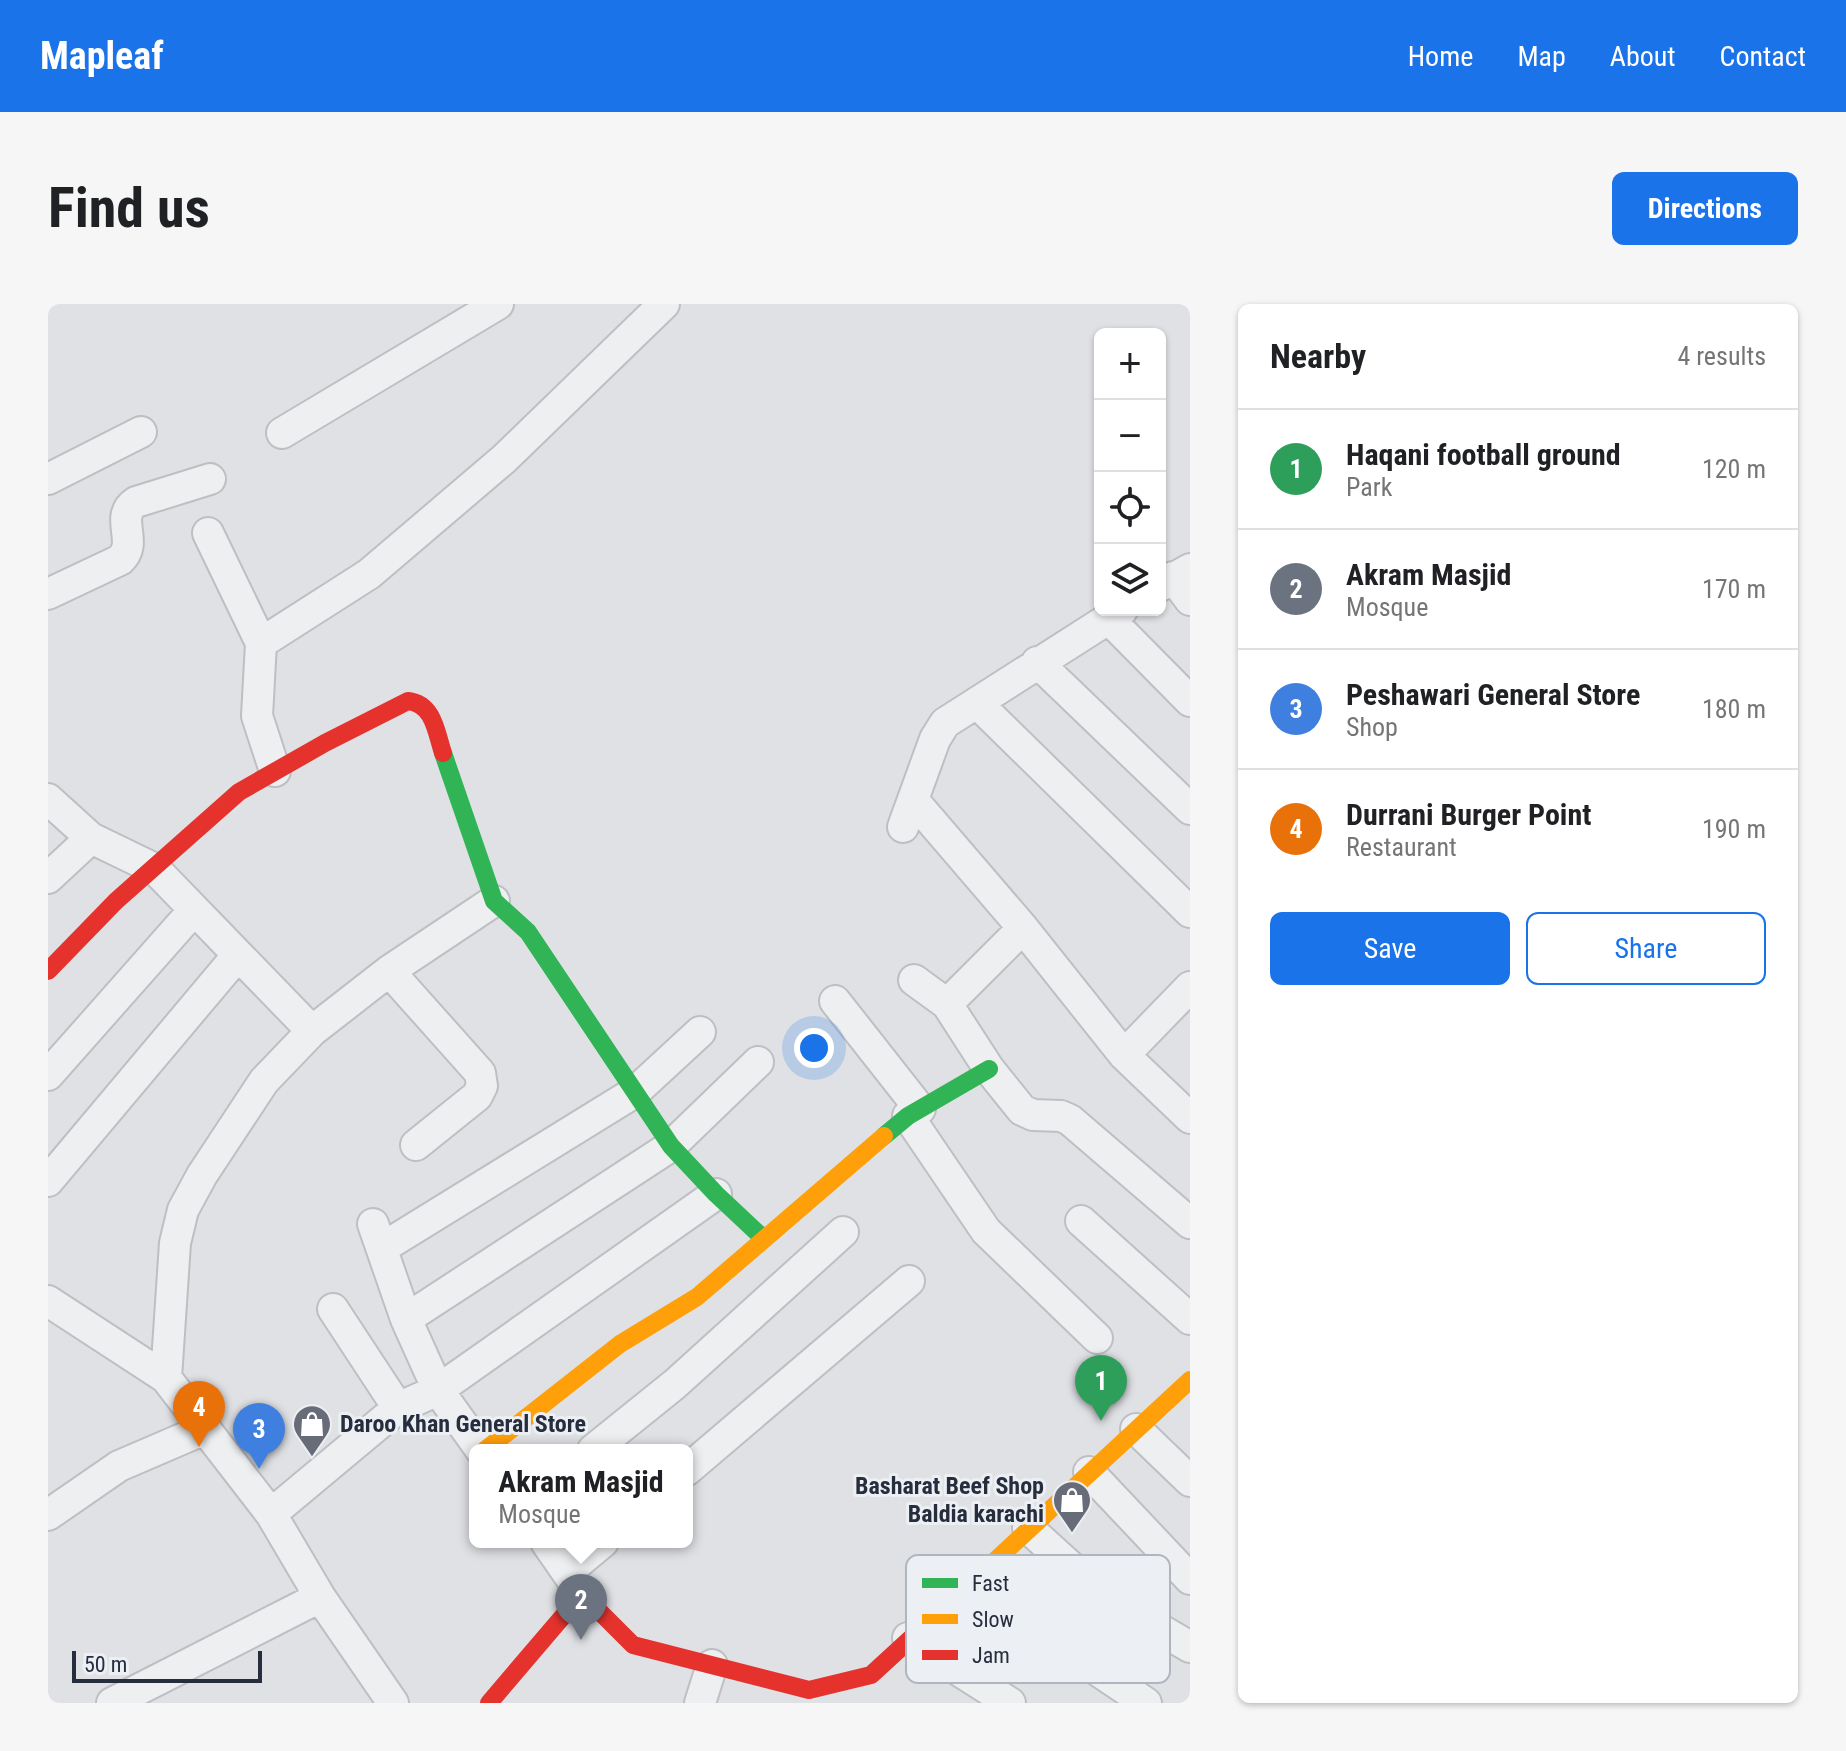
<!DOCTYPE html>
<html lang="en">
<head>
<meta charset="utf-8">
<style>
	body { margin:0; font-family:"Roboto Condensed",sans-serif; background:#f6f6f6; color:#202124 }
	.controls { position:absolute; right:24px; top:24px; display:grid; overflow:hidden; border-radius:12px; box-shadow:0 2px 6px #0004 }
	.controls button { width:72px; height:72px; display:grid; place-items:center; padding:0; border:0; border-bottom:2px solid #e0e0e0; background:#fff; color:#202124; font:40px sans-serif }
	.scale { position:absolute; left:24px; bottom:20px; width:190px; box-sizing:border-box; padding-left:8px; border:4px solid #262d3d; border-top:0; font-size:22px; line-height:28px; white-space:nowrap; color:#262d3d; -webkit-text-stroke:6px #eceff4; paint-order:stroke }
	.you { position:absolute; left:766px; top:744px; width:28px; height:28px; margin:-20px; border:6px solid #fff; border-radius:50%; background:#1a73e8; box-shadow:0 0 0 12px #1a73e833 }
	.badge { display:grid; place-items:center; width:52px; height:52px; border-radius:50%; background:#1a73e8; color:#fff; font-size:26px; font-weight:700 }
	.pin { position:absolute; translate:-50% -66px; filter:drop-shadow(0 2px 4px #0008) }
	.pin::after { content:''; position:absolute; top:42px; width:28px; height:24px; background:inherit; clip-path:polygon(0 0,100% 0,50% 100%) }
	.popup { position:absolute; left:421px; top:1140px; width:224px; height:104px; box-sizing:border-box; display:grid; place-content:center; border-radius:12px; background:#fff; filter:drop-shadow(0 2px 6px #0005); font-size:26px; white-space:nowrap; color:#757577 }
	.popup b { font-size:30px; color:#202124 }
	.popup::after { content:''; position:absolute; left:50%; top:100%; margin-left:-16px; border:16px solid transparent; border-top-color:#fff }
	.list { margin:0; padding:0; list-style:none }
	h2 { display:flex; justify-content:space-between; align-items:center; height:104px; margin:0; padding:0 32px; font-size:34px }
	h2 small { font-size:26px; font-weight:400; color:#757577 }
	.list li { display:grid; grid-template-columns:52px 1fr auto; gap:24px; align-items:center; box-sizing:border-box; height:120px; padding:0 32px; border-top:2px solid #e0e0e0 }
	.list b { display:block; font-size:30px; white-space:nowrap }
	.list p { margin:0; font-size:26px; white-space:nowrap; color:#757577 }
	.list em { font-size:26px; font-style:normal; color:#757577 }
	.actions { display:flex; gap:16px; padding:24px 32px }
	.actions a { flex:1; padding:18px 0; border:2px solid #1a73e8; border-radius:12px; text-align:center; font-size:28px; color:#1a73e8 }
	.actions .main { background:#1a73e8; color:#fff }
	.icon { flex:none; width:44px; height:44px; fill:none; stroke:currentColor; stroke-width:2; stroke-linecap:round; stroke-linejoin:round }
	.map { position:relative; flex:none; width:1142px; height:1399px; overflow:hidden; border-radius:12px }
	header { display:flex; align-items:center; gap:48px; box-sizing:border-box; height:112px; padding:0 40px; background:#1a73e8; color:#fff }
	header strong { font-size:38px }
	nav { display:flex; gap:44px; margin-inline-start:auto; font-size:28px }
	.intro { display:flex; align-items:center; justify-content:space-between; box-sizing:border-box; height:192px; padding:0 48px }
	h1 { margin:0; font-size:56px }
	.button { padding:20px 36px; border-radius:12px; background:#1a73e8; color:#fff; font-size:28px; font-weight:700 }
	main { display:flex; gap:48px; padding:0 48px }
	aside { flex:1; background:#fff; border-radius:12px; box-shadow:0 2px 6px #0004 }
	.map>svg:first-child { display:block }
</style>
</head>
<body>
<header>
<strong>Mapleaf</strong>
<nav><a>Home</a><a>Map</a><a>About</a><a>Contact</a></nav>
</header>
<div class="intro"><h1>Find us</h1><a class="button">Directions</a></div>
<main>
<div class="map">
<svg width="1142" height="1399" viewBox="0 0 1142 1399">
	<rect width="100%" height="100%" fill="#dfe1e5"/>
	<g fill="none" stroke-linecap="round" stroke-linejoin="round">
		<defs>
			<path id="street" d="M234,129L450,0
				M0,175L93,128
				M160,229L213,339L209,412L227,467
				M1125,273L1142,296
				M1112,282L1142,265
				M0,290L72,256C92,238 65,213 88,198L162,175
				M1061,315L1142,397
				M213,339L321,270L456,155L616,0
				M989,358L1142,505
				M929,399L1142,608
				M0,495L43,534L107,565L264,727
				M866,497L975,624L1076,751L1142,814
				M855,523L887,435L897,419L1074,306
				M0,574L43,534
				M341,667L432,769L434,782L429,792L368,841
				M866,676L899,700L941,765L974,806L985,811L1013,812L1022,816L1142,919
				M787,697L872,805
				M899,700L975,624
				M1076,751L1142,683
				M0,771L146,606
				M860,812L938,927L1049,1034
				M0,877L190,651
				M1033,917L1142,1015
				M325,920L358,1015L390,1086L433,1146
				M334,944L587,788L652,728
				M0,997L118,1074L223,1210L272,1293L345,1399
				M285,1005L350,1104
				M358,1015L623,842L710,758
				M118,1074L127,939L135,906L154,871L216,777L264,727L341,667L446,597
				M1088,1125L1142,1177
				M545,1146L627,1080L795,928
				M639,1166L861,977
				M1041,1168L1142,1275
				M223,1210L350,1104L390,1086L668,890
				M0,1211L71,1162L157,1125
				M980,1224L1055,1292L1142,1343
				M498,1238L534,1290
				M519,1268L555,1238
				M920,1279L1098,1399
				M860,1334L962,1399
				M64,1399L272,1293
				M652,1399L664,1361"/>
		</defs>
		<use href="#street" stroke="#bdbfc3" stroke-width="34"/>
		<use href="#street" stroke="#eeeff1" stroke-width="30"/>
		<path stroke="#30b455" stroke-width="18" d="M395,449L446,597L480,628L623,842L668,890L716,935
			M836,832L860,812L941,765"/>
		<path stroke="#ff9f0a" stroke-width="18" d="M437,1146L572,1040L649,993L836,832
			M908,1293L1142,1076"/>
		<path stroke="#e5322d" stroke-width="18" d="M0,667L68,597L191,488L277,439L360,397C386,400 388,428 395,449
			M441,1399L534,1290L585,1341L761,1386L823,1371L908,1293"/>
	</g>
	<defs>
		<symbol id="shop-pin" viewBox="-11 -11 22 30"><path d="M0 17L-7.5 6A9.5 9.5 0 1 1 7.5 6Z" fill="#676c78" stroke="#eceff4"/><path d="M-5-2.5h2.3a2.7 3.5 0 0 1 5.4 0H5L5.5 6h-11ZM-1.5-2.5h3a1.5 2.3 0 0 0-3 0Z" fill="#fff"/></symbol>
	</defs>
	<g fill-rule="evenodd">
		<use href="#shop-pin" x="242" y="1098" width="44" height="60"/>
		<use href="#shop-pin" x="1002" y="1174" width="44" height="60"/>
	</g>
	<g text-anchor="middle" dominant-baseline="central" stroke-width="6" stroke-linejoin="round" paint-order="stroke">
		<g font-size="24" font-weight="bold" fill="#262d3d" stroke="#eceff4" text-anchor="start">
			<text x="292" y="1120">Daroo Khan General Store</text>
			<text x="996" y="1182" text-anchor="end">Basharat Beef Shop<tspan x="996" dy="28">Baldia karachi</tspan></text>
		</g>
	</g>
	<rect x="858" y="1251" width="264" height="128" rx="12" fill="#eceff4" stroke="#b1b5bd" stroke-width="2"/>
	<rect x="874" y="1274" width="36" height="10" fill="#30b455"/>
	<rect x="874" y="1310" width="36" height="10" fill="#ff9f0a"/>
	<rect x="874" y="1346" width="36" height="10" fill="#e5322d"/>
	<g font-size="22" fill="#262d3d">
		<text x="924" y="1287">Fast</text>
		<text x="924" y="1323">Slow</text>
		<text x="924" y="1359">Jam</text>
	</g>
</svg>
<div class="controls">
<button>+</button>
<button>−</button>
<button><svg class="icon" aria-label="locate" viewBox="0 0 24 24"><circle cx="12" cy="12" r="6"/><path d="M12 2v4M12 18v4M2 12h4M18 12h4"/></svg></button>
<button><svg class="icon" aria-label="layers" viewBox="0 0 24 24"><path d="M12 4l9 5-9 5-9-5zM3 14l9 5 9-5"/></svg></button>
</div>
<div class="scale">50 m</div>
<div class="you"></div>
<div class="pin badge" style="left:1053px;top:1117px;background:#2e9e5b">1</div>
<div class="pin badge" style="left:533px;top:1336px;background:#6b7280">2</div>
<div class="popup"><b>Akram Masjid</b>Mosque</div>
<div class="pin badge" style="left:211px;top:1165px;background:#3f7fe0">3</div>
<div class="pin badge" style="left:151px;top:1143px;background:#e8710a">4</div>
</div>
<aside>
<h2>Nearby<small>4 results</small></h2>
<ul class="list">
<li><span class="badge" style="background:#2e9e5b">1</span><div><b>Haqani football ground</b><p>Park</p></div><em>120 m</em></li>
<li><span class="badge" style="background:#6b7280">2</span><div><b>Akram Masjid</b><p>Mosque</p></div><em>170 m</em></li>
<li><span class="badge" style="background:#3f7fe0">3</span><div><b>Peshawari General Store</b><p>Shop</p></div><em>180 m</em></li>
<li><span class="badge" style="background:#e8710a">4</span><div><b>Durrani Burger Point</b><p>Restaurant</p></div><em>190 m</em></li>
</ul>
<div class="actions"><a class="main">Save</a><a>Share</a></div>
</aside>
</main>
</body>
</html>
